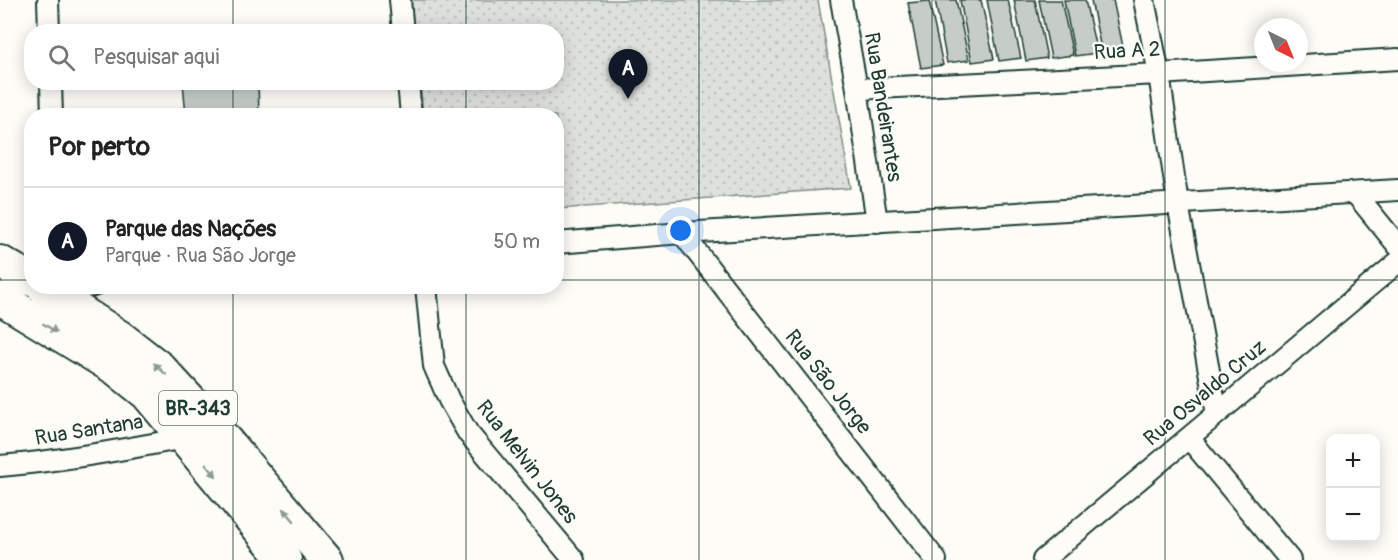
<!DOCTYPE html>
<html lang="pt">
<head>
<meta charset="utf-8">
<style>
	body { margin:0; font-family:Pangolin,sans-serif; background:#f6f6f6; color:#222 }
	.controls { position:absolute; right:18px; bottom:18px; display:grid; overflow:hidden; border-radius:12px; box-shadow:0 3px 15px #0003 }
	.controls button { width:54px; height:54px; display:grid; place-items:center; padding:0; border:0; border-bottom:2px solid #e0e0e0; background:#fff; color:#222; font:30px sans-serif }
	.compass { position:absolute; left:1254px; top:18px; width:54px; height:54px; border-radius:50%; background:#fff; box-shadow:0 3px 15px #0003; rotate:137deg }
	.you { position:absolute; left:681px; top:231px; width:21px; height:21px; margin:-15px; border:4px solid #fff; border-radius:50%; background:#1a73e8; box-shadow:0 0 0 9px #1a73e833 }
	.badge { display:grid; place-items:center; width:39px; height:39px; border-radius:50%; background:#111827; color:#fff; font-size:20px; font-weight:700 }
	.pin { position:absolute; translate:-50% -50px; filter:drop-shadow(0 2px 3px #0008) }
	.pin::after { content:''; position:absolute; top:32px; width:21px; height:18px; background:inherit; clip-path:polygon(0 0,100% 0,50% 100%) }
	.list { margin:0; padding:0; list-style:none }
	h2 { display:flex; justify-content:space-between; align-items:center; height:78px; margin:0; padding:0 24px; font-size:26px }
	h2 small { font-size:20px; font-weight:400; color:#767676 }
	.list li { display:grid; grid-template-columns:39px 1fr auto; gap:18px; align-items:center; box-sizing:border-box; height:108px; padding:0 24px; border-top:2px solid #e0e0e0 }
	.list b { display:block; font-size:22px; white-space:nowrap }
	.list p { margin:0; font-size:20px; white-space:nowrap; color:#767676 }
	.list em { font-size:20px; font-style:normal; color:#767676 }
	.icon { flex:none; width:33px; height:33px; fill:none; stroke:currentColor; stroke-width:2; stroke-linecap:round; stroke-linejoin:round }
	.map { position:relative; flex:none; width:1398px; height:560px; overflow:hidden }
	.search { position:absolute; background:#fff; box-shadow:0 3px 15px #0003; left:24px; top:24px; width:540px; height:66px; display:flex; align-items:center; gap:15px; box-sizing:border-box; padding:0 21px; border-radius:24px; color:#767676; font-size:22px }
	.panel { position:absolute; background:#fff; box-shadow:0 3px 15px #0003; left:24px; top:108px; width:540px; height:186px; border-radius:24px }
	.map>svg:first-child { display:block }
</style>
</head>
<body>
<div class="map">
<svg width="1398" height="560" viewBox="0 0 1398 560">
	<defs>
		<pattern id="park-dots" width="8" height="8" patternUnits="userSpaceOnUse" patternTransform="scale(1.5)"><rect width="8" height="8" fill="#dde0db"/><path d="M2 2h.1M6 6h.1" fill="none" stroke="#bdc1bd" stroke-width="1.8" stroke-linecap="round"/></pattern>
	</defs>
	<rect width="100%" height="100%" fill="#fdfcf7"/>
	<filter id="ink" filterUnits="userSpaceOnUse"><feTurbulence type="fractalNoise" baseFrequency=".0167" numOctaves="2"/><feDisplacementMap in="SourceGraphic" scale="12" xChannelSelector="R" yChannelSelector="G"/><feConvolveMatrix kernelMatrix="1 2 1 2 8 2 1 2 1" color-interpolation-filters="sRGB"/></filter>
	<g filter="url(#ink)">
		<path fill="url(#park-dots)" stroke="#7e8e88" stroke-width="1.5" d="M411,0H818L851,188L557,209L556,116L423,115L420,83L556,82V32L414,31Z"/>
		<path fill="#c6cdc7" stroke="#1f3d34" stroke-width="1.5" d="M935,0H956L969,60L947,63Z
			M960,0H981L994,59L972,62Z
			M987,0H1008L1021,58L999,61Z
			M1014,0H1035L1047,58L1026,61Z
			M1039,0H1061L1073,55L1051,58Z
			M1064,0H1085L1097,53L1075,56Z
			M1091,0H1113L1124,51L1102,54Z
			M929,1L943,65L921,68L908,3Z
			M183,82H258L259,116H186Z"/>
		<g fill="none" stroke-linecap="round" stroke-linejoin="round">
			<defs>
				<path id="minor" d="M48,0L49,32
					M400,0L403,32
					M841,0L857,89L877,222
					M1144,0L1159,74L1178,204L1217,414
					M51,82L52,116
					M408,82L411,116
					M857,89L1159,74L1398,59
					M1355,193L1398,246
					M682,233L936,560
					M556,243L682,233L1398,190
					M426,286L434,366L449,400L468,433L574,560
					M49,291L93,286
					M1189,438L1290,560
					M0,466C62,461 123,450 184,438
					M1043,560L1398,262"/>
				<path id="primary" d="M0,262L32,280
					M42,286L120,337L160,368L209,421L327,560
					M0,298L116,369L147,394L285,560"/>
			</defs>
			<use href="#minor" stroke="#1f3d34" stroke-width="24"/>
			<use href="#primary" stroke="#1f3d34" stroke-width="36"/>
			<use href="#minor" stroke="#fdfcf7" stroke-width="20"/>
			<use href="#primary" stroke="#fdfcf7" stroke-width="32"/>
		</g>
		<defs><path id="oneway-solid" d="M-6-.8H1V-3.2L6.5 0L1 3.2V.8H-6Z" transform="scale(1.5)"/></defs>
		<g fill="#8e9c96">
			<use href="#oneway-solid" transform="translate(50 328) rotate(32)"/>
			<use href="#oneway-solid" transform="translate(160 369) rotate(-137)"/>
			<use href="#oneway-solid" transform="translate(211 470) rotate(50)"/>
			<use href="#oneway-solid" transform="translate(289 515) rotate(-130)"/>
		</g>
	</g>
	<path fill="none" stroke="#1f3d34" stroke-width="1.5" stroke-opacity="0.55" d="M233,0V32M466,0V32M699,0V560M932,0V560M1165,0V560M233,82V116M466,82V116M0,280H32M556,280H1398M233,286V560M466,286V560"/>
	<g text-anchor="middle" dominant-baseline="central" stroke-width="4.5" stroke-linejoin="round" paint-order="stroke">
		<rect fill="#fdfcf7" stroke="#62766e" stroke-width="1.5" x="159" y="391" width="78" height="34" rx="4.5"/>
		<g font-size="20" font-weight="bold" fill="#1f3d34">
			<text x="198" y="408">BR-343</text>
		</g>
		<g font-size="21" fill="#1f3d34" stroke="#fdfcf7">
			<text transform="translate(1127 51) rotate(-3)">Rua A 2</text>
			<text transform="translate(883 107) rotate(81)">Rua Bandeirantes</text>
			<text transform="translate(828 382) rotate(52)">Rua São Jorge</text>
			<text transform="translate(1205 393) rotate(-40)">Rua Osvaldo Cruz</text>
			<text transform="translate(89 430) rotate(-9)">Rua Santana</text>
			<text transform="translate(527 462) rotate(52)">Rua Melvin Jones</text>
		</g>
	</g>
</svg>
<div class="controls">
<button>+</button>
<button>−</button>
</div>
<svg class="compass" viewBox="-18 -18 36 36"><path d="M0-13l5 13h-10z" fill="#e53935"/><path d="M0 13l5-13h-10z" fill="#767676"/></svg>
<div class="you"></div>
<div class="pin badge" style="left:628px;top:99px">A</div>
<div class="search"><svg class="icon" aria-label="search" viewBox="0 0 24 24"><circle cx="10" cy="10" r="6"/><path d="M15 15l6 6"/></svg>Pesquisar aqui</div>
<section class="panel">
<h2>Por perto<small></small></h2>
<ul class="list">
<li><span class="badge">A</span><div><b>Parque das Nações</b><p>Parque · Rua São Jorge</p></div><em>50 m</em></li>
</ul>
</section>
</div>
</body>
</html>
